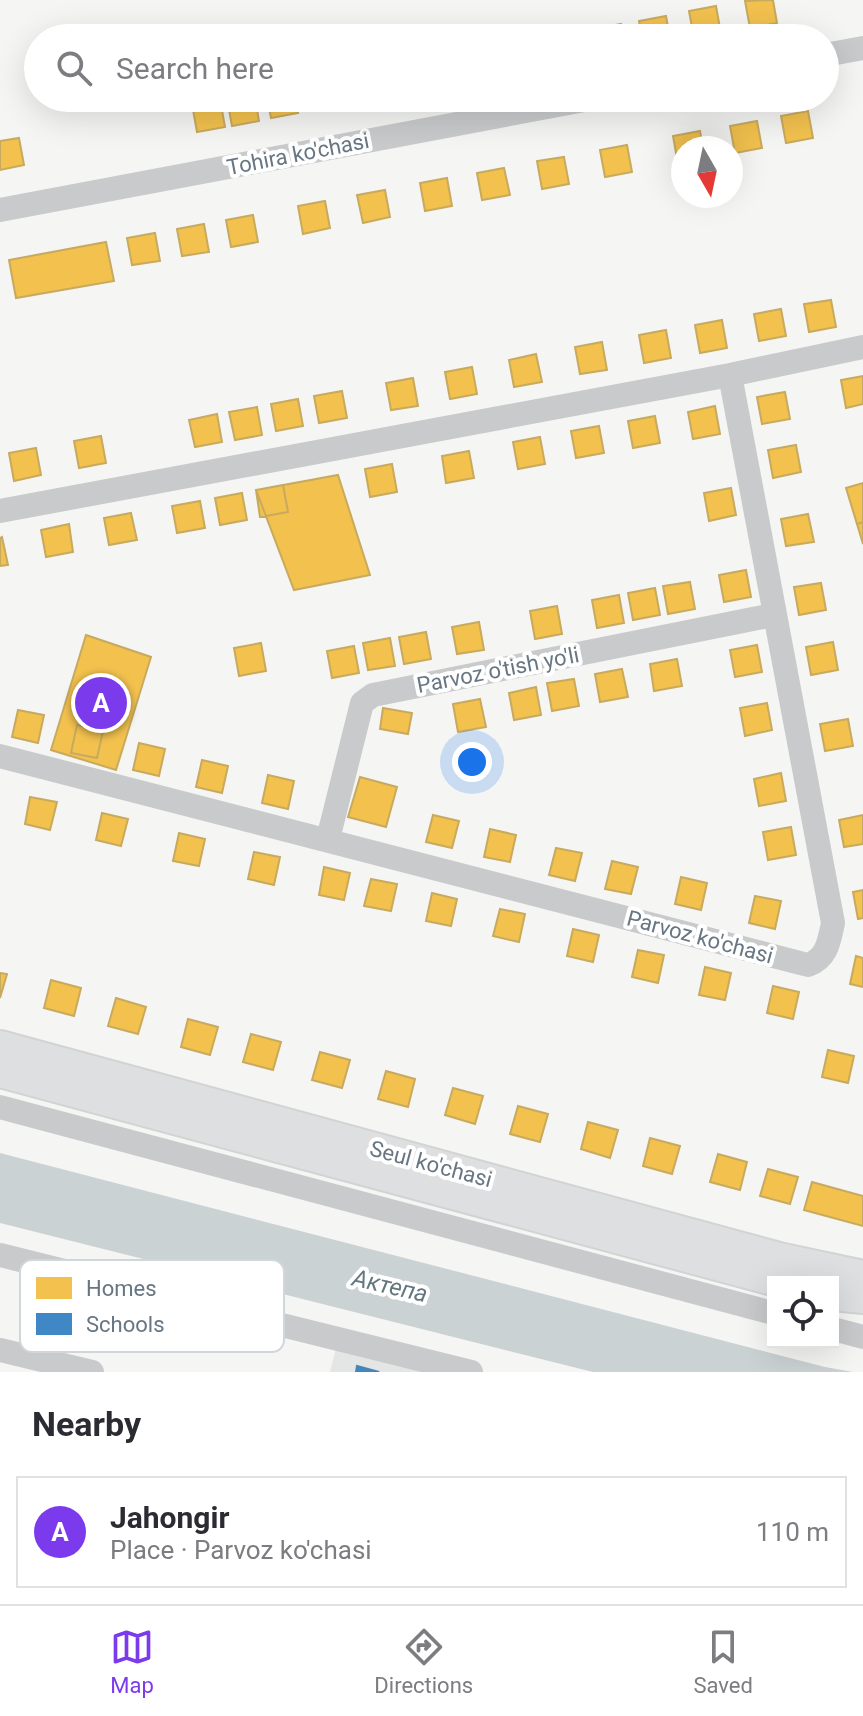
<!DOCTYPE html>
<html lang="en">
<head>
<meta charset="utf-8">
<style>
	body { margin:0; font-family:Roboto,sans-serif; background:#f7f7f7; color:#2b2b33 }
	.controls { position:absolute; right:24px; bottom:24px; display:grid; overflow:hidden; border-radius:0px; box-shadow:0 8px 32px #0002 }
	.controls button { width:72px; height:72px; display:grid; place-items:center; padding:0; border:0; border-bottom:2px solid #e1e1e2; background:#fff; color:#2b2b33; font:40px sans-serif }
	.compass { position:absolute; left:671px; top:136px; width:72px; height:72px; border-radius:50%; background:#fff; box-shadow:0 8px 32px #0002; rotate:171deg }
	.you { position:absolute; left:472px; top:762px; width:28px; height:28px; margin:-20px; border:6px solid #fff; border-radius:50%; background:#1a73e8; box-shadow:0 0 0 12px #1a73e833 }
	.badge { display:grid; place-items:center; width:52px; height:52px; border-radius:50%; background:#7c3aed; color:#fff; font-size:26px; font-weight:700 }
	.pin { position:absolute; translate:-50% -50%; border:4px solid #fff; box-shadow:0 2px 8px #0006 }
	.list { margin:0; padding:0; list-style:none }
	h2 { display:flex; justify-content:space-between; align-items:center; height:104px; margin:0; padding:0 32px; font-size:34px }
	h2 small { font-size:26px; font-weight:400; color:#7c7c81 }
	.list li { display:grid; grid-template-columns:52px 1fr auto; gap:24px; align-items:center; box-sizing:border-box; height:112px; margin:0 16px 16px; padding:0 16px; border:2px solid #e1e1e2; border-radius:0px }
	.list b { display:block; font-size:30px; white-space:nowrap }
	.list p { margin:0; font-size:26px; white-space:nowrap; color:#7c7c81 }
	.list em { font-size:26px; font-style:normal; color:#7c7c81 }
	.icon { flex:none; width:44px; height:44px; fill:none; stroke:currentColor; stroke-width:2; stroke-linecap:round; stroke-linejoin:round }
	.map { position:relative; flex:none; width:863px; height:1372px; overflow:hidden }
	.search { position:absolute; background:#fff; box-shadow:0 8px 32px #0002; left:24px; right:24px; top:24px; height:88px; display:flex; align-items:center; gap:20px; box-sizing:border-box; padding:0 28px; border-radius:44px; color:#7c7c81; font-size:30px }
	.sheet { height:232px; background:#fff }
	nav { display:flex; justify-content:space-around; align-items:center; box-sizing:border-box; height:112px; border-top:2px solid #e1e1e2; background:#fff; font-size:22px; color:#7c7c81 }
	nav a { display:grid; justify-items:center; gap:4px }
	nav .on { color:#7c3aed }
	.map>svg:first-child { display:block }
</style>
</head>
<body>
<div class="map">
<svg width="863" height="1372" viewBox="0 0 863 1372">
	<rect width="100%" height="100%" fill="#f5f5f4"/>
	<path fill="#e4e5e5" d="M336,1348L422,1372H330Z"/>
	<path fill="#cbd2d4" d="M0,1153L825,1367L853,1372H593L0,1223Z"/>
	<path fill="#f2c14e" stroke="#c8aa5e" stroke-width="2" d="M773,0L777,23L750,28L745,1Z
		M716,6L721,34L694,38L689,11Z
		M666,16L670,38H642L639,21Z
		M621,24L624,38H595L594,29Z
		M573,33L574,38H548Z
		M255,98L259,121L232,126L227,99Z
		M267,98H295L298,113L271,118Z
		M315,98H343L345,105L317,110Z
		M220,99L225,127L197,132L192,104Z
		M808,111L813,138L786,143L781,116Z
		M757,121L762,148L735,153L730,126Z
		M700,131L703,148H683V163L678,164L673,136Z
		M19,138L24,165L0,170V141Z
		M627,145L632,172L605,177L600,150Z
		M564,157L569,184L542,189L537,161Z
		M504,168L510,195L482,200L477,173Z
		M447,178L452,206L425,211L420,183Z
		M385,190L390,217L363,223L357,195Z
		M325,201L330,228L303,234L298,206Z
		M253,215L258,242L231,247L226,220Z
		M204,224L209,252L182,256L177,229Z
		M155,233L160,261L132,265L127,238Z
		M106,242L114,281L16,298L9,260Z
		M831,300L836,327L809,332L804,304Z
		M781,309L786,336L759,341L754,314Z
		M722,320L727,348L700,353L695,325Z
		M666,330L671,358L644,363L639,335Z
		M602,342L607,370L580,374L575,347Z
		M536,354L542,382L514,387L509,360Z
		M472,367L477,394L450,399L445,372Z
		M863,376V404L846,408L841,380Z
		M413,378L418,406L391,410L386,383Z
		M342,391L347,418L319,423L314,396Z
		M785,392L790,419L762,424L757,397Z
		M298,399L303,426L276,431L271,404Z
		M715,406L720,434L693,439L688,412Z
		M257,407L262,435L235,440L229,412Z
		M217,414L222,442L195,447L189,420Z
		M655,416L660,443L633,448L628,421Z
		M599,426L604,453L576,458L571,431Z
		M101,436L106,463L79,468L74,441Z
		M540,437L545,464L518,469L513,442Z
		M796,445L801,472L773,478L768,450Z
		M36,448L41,475L14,481L9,453Z
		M469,451L474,478L446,483L442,456Z
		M392,464L397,492L370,497L365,469Z
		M338,475L370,575L294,590L256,490Z
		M863,483V522L857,524L846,488Z
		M283,485L288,512L260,517L256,490Z
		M731,488L736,515L709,521L704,493Z
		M242,493L247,520L220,525L215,498Z
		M200,501L205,528L177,533L172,506Z
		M131,513L137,540L109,545L104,518Z
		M808,514L814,542L786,546L781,519Z
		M863,522V544L857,524Z
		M69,524L73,552L46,557L41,530Z
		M2,537L8,565L0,566V538Z
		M746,570L751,597L724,602L719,575Z
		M690,582L695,609L668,614L663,586Z
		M821,583L826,610L799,615L794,587Z
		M655,588L660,615L633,620L628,593Z
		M619,595L624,623L597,628L592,600Z
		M557,606L562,634L535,639L530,611Z
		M479,622L484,650L457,654L452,627Z
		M426,632L431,659L404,664L399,637Z
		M86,635L151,657L116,770L51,750Z
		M390,638L395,666L368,670L363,643Z
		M833,642L838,670L811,675L806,647Z
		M261,643L266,671L239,676L234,648Z
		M757,645L762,672L735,677L730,650Z
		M354,646L359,673L332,678L327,651Z
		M677,659L682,686L654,691L650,664Z
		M622,669L628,697L600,702L595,674Z
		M574,679L579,706L552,711L547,683Z
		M536,687L541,715L514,720L509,693Z
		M480,699L486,727L458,732L453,704Z
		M767,703L772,730L745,736L740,708Z
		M383,708L412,713L408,734L380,729Z
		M18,710L44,715L38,743L12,737Z
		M848,719L853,746L825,751L820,724Z
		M77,725L103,731L97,758L71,753Z
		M139,743L165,749L159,776L133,770Z
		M202,760L228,766L222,793L196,787Z
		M781,773L786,801L759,806L754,779Z
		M268,775L294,781L288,809L262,803Z
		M360,777L397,787L386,827L348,817Z
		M30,797L57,802L50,830L25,824Z
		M102,813L128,819L121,846L96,840Z
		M433,815L459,821L452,848L426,842Z
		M863,815V844L844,847L839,820Z
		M791,827L796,855L768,860L763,832Z
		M490,829L516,835L510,862L484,857Z
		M179,833L205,839L199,866L173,861Z
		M556,848L582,853L575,881L549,875Z
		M254,852L280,857L274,885L248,879Z
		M612,861L638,867L631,894L605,889Z
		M324,867L350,873L344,900L319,895Z
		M681,877L707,883L701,910L675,904Z
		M371,879L397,884L391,911L364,906Z
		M863,890V918L858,919L853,892Z
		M432,893L457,899L451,926L426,921Z
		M755,896L781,901L775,929L749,923Z
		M500,909L525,914L519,942L493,936Z
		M573,929L599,935L593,962L567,956Z
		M638,950L664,955L658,983L632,977Z
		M856,956L863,958V987L850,984Z
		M705,967L731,973L725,1000L699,995Z
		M0,973L7,974L0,998Z
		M51,980L81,988L74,1016L44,1008Z
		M773,986L799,992L793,1019L767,1013Z
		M116,998L146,1007L138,1034L108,1026Z
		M188,1019L218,1027L210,1055L181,1047Z
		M251,1034L281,1042L273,1070L243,1062Z
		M828,1050L854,1056L848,1083L822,1077Z
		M320,1052L350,1060L342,1088L312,1080Z
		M386,1071L415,1079L408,1107L378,1099Z
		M453,1088L483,1096L475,1124L445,1115Z
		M518,1106L548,1114L540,1142L510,1134Z
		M588,1122L618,1130L610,1158L581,1149Z
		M650,1138L680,1146L672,1174L643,1166Z
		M718,1154L747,1162L740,1190L710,1182Z
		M768,1169L798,1177L790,1204L760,1196Z
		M812,1182L863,1196V1226L804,1210Z"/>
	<path fill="#3f88c5" stroke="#4b83b1" stroke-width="2" d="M357,1366L379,1372H356Z"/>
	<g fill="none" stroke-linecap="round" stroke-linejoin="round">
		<defs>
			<path id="major" d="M0,1046L779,1258L863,1276
				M0,1072L780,1282
				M833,1295L863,1298"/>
		</defs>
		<use href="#major" stroke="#d2d3d3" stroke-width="34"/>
		<path stroke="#c9cacb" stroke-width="24" d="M825,55L863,48
			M0,210L595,98
			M0,511L730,375L863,347
			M0,756L808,965C827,958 829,942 833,923L730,375
			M328,839L362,703L373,695L773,615
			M0,1107L773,1313
			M0,1255L471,1372
			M833,1329L863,1337
			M0,1350L92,1372"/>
		<use href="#major" stroke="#dedfe0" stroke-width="30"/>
	</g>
	<g text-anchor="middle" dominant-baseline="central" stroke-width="8" stroke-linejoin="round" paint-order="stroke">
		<g font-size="22" fill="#677682" stroke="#fff">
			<text transform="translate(298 154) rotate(-11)">Tohira ko'chasi</text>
			<text transform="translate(498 670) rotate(-11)">Parvoz o'tish yo'li</text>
			<text transform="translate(700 937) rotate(15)">Parvoz ko'chasi</text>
			<text transform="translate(431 1164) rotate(15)">Seul ko'chasi</text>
		</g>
		<g font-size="24" font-style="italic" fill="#63777e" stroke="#fff">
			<text transform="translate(390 1286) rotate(13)">Актепа</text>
		</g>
	</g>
	<rect x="20" y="1260" width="264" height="92" rx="12" fill="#fff" stroke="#d1d6da" stroke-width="2"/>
	<rect x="36" y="1277" width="36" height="22" fill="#f2c14e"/>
	<rect x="36" y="1313" width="36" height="22" fill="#3f88c5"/>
	<g font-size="22" fill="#677682">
		<text x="86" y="1296">Homes</text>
		<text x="86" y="1332">Schools</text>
	</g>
</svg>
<div class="controls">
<button><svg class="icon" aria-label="locate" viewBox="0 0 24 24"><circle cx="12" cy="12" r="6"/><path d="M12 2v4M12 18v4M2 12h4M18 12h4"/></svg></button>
</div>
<svg class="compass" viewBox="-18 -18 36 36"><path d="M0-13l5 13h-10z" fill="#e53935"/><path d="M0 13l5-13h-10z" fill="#7c7c81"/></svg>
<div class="you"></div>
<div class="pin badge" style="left:101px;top:703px">A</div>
<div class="search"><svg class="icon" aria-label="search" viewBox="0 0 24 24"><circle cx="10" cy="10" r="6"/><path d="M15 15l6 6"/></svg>Search here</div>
</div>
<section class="sheet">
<h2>Nearby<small></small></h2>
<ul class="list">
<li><span class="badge">A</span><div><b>Jahongir</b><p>Place · Parvoz ko'chasi</p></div><em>110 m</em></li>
</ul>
</section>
<nav>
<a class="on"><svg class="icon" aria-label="map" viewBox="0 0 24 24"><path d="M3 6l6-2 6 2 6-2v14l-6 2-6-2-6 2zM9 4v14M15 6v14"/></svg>Map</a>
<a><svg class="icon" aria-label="directions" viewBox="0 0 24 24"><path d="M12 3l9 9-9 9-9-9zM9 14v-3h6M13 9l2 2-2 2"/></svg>Directions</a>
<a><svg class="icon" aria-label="saved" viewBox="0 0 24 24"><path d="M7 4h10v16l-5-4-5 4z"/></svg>Saved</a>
</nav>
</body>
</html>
